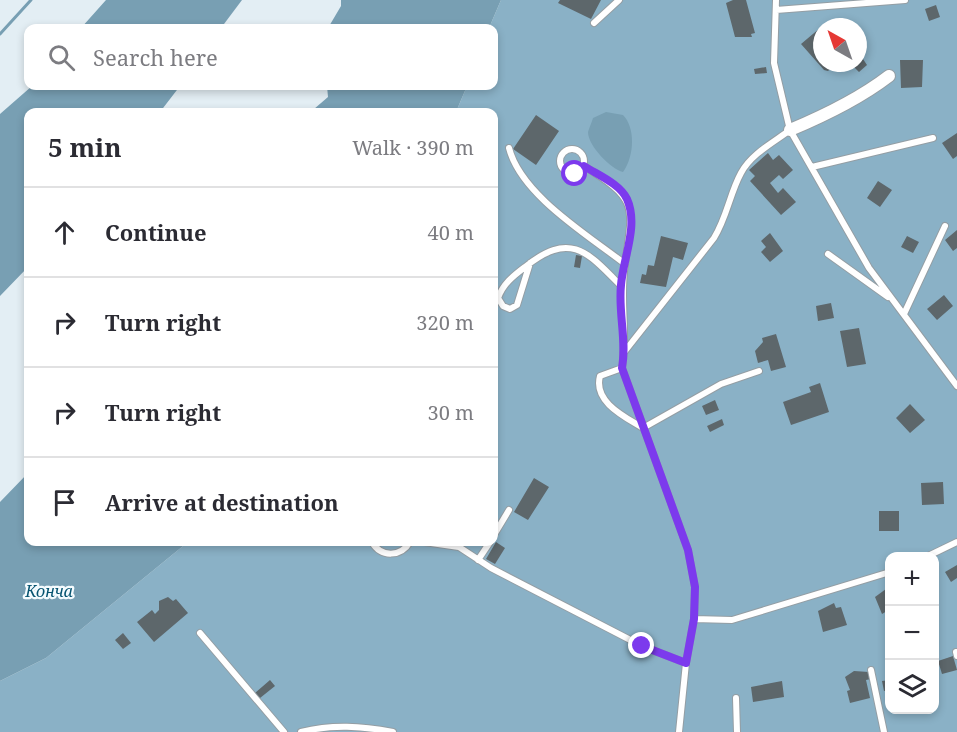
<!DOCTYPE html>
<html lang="en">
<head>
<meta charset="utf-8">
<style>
	body { margin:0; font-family:"Noto Serif",serif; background:#f7f7f7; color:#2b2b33 }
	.controls { position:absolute; right:18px; bottom:18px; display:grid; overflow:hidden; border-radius:12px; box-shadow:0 3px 9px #0003 }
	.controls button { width:54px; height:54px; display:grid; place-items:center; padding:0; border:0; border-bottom:2px solid #e1e1e2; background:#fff; color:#2b2b33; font:30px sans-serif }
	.compass { position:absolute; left:813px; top:18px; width:54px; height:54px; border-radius:50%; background:#fff; box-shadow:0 3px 9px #0003; rotate:320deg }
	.stop { position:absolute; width:18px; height:18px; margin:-14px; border:4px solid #7c3aed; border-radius:50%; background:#fff }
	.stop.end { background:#7c3aed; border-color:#fff; box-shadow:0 2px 6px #0008 }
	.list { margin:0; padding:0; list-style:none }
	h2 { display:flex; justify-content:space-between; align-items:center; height:78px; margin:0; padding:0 24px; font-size:26px }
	h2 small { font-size:20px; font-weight:400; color:#7c7c81 }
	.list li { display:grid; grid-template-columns:39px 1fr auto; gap:18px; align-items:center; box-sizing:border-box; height:90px; padding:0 24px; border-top:2px solid #e1e1e2 }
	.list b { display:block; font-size:22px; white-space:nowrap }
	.list em { font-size:20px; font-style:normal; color:#7c7c81 }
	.icon { flex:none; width:33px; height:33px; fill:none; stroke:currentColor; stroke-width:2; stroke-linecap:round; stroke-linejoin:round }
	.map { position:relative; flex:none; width:957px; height:732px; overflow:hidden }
	.search { position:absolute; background:#fff; box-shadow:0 3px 9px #0003; left:24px; top:24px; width:474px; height:66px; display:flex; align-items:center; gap:15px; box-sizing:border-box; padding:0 21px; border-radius:12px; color:#7c7c81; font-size:22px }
	.panel { position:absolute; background:#fff; box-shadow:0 3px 9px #0003; left:24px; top:108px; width:474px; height:438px; border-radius:12px }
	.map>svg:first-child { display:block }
</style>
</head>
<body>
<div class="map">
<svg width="957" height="732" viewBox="0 0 957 732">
	<rect width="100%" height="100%" fill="#e3eef4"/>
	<path fill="#8ab1c6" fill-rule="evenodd" d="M501,0H957V732H0V681L46,658L188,542H494V112H456L467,86H494V28H489ZM822,27H858V63H822ZM890,556H934V710H890Z"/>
	<path fill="#789fb3" d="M106,0H242L221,28H81Z
		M341,0H501L489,28H328L341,6Z
		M32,86H180L160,112H28V267L0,296V114Z
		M327,86H467L456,112H317L314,109L328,97Z
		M606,112L623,115C636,128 634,157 623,172C611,169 588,146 588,132C589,128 592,122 593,118Z
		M28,473V542H188L46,658L0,681V502Z"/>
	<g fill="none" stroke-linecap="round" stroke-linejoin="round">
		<path stroke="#789fb3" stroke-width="3" d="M0,34L31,0"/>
	</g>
	<path fill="#5d676b" d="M560,0H601L591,19L558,3Z
		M733,0H746L755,33L751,34L752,37H735L726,3Z
		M936,5L940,17L929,21L925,9Z
		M826,23L830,27H822V63H837L828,71L824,70L801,44Z
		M863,59L867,65L859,72L854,67Z
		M900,60H923L922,87L901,88Z
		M766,67L767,73L755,74L754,69Z
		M536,115L559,131L536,165L513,149Z
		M957,133V156L953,159L942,143Z
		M768,153L773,160L779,155L793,170L783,179L779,175L770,183L778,193L783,188L796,202L781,215L750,181L755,176L749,170Z
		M878,181L892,190L880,207L867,198Z
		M957,230V248L953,251L945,240Z
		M770,233L783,251L770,262L761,252L766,247L761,241Z
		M661,236L688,243L683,260L673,257L666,287L640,283L642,274L646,275L648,265L654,266Z
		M907,236L919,242L913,253L901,247Z
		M576,255L582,256L580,268L574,267Z
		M944,295L953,306L937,320L927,309Z
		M831,303L834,318L818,321L816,306Z
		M859,328L866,364L847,367L840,331Z
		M776,334L786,367L771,371L768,360L758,363L755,351L763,342L762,338Z
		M820,383L829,412L791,425L783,402L811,392L809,387Z
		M715,400L719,410L706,415L702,406Z
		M910,404L925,420L910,433L896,418Z
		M722,419L724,425L710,432L707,426Z
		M534,478L549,487L528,520L514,512Z
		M943,482L944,504L922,505L921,483Z
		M879,511H899V531H879Z
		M496,542L505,548L495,564L486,559Z
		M957,565V578L951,582L945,572Z
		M886,589L890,606L886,607L887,611L882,614L875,597Z
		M168,597L173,601L176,599L188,613L154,642L137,622L152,610L155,614L159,610V601Z
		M834,603L836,608L841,607L847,625L823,632L818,611Z
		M123,633L131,643L123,649L115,640Z
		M953,656L957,670L942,674L938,661Z
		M854,671L869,672L871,679L866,680L870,698L850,703L847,691L850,690L845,677Z
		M270,680L275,686L260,698L255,693Z
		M890,680V690L884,691L882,681Z
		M782,681L784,697L753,702L751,687Z"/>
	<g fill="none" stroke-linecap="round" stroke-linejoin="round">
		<defs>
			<path id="lane" d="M776,0L774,63L790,130L869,268L957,386
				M776,10L905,0
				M594,23L619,0
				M509,148C521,195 588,235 625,264C619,299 628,333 622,368
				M560 161a12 12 0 1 1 24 0a12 12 0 1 1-24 0Z
				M584,166C637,199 634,204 625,264
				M812,167L933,138
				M828,254L888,297
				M530,263L517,305L510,309L503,306L498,298C503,284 513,276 525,267C570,231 587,251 621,286
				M904,314L945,226
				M625,351L714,238C727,217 730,193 741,173C751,154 774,142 790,130
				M643,428C625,417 593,402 600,376L622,368L688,550L695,587L694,619L686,663L679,732
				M643,428L721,384L759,371
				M494,535L509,510
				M372,542C381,558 401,557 410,542
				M424,542L459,547L491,568L642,646L686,663
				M928,556L957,542
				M478,560L490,542
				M694,619L732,620L890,572
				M200,633L284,732
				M956,652L957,656
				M871,670L884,732
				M736,698L737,732
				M301,732C333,724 361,726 393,732"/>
			<path id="street" d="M790,130C826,115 859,99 889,76"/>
		</defs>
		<use href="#lane" stroke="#949ea4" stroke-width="8"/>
		<use href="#street" stroke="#949ea4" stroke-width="14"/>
		<use href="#lane" stroke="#fff" stroke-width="6"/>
		<use href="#street" stroke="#fff" stroke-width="12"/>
	</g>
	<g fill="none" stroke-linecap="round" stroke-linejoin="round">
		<path stroke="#7c3aed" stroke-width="8" d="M575,174L584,166C598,175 620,184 627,199C639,226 623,258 621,285C618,313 627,340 622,368L688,550L695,587L694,619L686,663L642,646"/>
	</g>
	<g text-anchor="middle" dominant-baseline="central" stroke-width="4.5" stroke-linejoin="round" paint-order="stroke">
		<g font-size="16" font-style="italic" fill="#065471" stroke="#f4fbfe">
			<text x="49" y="591">Конча</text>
		</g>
	</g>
</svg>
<div class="controls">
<button>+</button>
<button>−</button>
<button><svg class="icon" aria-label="layers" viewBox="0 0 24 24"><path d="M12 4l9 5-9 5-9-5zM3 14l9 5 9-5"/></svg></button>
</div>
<svg class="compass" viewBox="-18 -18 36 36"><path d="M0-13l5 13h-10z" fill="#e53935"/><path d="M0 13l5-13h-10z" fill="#7c7c81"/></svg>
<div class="stop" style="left:575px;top:174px"></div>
<div class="stop end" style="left:642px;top:646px"></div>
<div class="search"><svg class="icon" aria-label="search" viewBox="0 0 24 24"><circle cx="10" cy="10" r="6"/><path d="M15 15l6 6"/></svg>Search here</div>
<section class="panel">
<h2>5 min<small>Walk · 390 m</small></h2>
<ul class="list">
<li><svg class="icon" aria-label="ahead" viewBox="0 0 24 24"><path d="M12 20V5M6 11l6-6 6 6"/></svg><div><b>Continue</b></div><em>40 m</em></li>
<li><svg class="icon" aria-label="right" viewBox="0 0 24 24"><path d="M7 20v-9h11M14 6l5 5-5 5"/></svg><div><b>Turn right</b></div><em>320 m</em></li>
<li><svg class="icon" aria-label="right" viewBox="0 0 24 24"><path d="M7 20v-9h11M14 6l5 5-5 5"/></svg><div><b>Turn right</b></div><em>30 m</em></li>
<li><svg class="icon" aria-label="arrive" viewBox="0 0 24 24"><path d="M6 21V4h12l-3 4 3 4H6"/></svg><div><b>Arrive at destination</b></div></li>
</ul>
</section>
</div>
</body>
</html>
